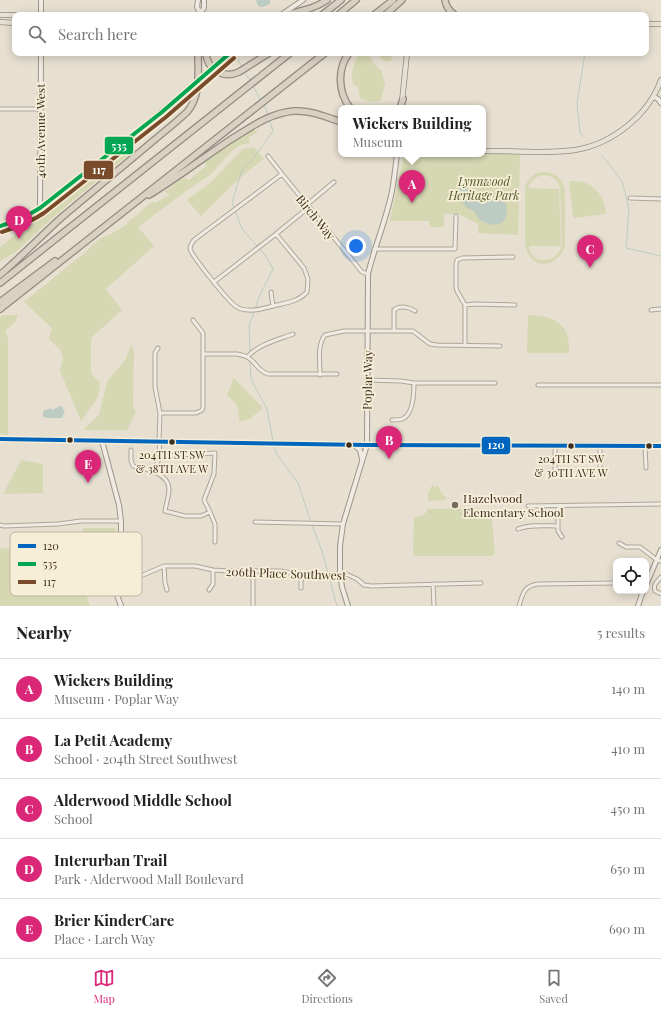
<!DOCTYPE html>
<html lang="en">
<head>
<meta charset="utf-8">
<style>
	body { margin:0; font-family:"Playfair Display",serif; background:#f6f6f6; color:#222 }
	.controls { position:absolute; right:12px; bottom:12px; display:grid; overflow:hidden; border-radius:8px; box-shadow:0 2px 10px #0003 }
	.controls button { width:36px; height:36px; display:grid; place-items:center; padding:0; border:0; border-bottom:1px solid #e0e0e0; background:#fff; color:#222; font:20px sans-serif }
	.you { position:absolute; left:356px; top:246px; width:14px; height:14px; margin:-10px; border:3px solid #fff; border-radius:50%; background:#1a73e8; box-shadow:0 0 0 6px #1a73e833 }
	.badge { display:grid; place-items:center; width:26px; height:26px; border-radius:50%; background:#db2777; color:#fff; font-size:13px; font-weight:700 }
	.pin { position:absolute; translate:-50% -33px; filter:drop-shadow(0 1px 2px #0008) }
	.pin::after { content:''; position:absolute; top:21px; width:14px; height:12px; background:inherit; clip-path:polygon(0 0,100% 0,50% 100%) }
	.popup { position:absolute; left:338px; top:105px; width:148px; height:52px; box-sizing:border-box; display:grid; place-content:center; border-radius:8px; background:#fff; filter:drop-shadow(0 1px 3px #0005); font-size:13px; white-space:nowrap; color:#767676 }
	.popup b { font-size:15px; color:#222 }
	.popup::after { content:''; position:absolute; left:50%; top:100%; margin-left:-8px; border:8px solid transparent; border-top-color:#fff }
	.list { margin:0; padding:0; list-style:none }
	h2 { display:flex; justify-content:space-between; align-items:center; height:52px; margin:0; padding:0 16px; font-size:17px }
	h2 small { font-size:13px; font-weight:400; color:#767676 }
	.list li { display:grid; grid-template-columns:26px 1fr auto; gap:12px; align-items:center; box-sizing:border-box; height:60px; padding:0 16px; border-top:1px solid #e0e0e0 }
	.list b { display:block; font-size:15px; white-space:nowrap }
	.list p { margin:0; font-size:13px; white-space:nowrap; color:#767676 }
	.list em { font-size:13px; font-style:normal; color:#767676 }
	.icon { flex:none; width:22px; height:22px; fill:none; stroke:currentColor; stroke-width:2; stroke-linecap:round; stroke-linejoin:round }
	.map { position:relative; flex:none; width:661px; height:606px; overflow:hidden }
	.search { position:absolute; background:#fff; box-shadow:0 2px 10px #0003; left:12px; right:12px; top:12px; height:44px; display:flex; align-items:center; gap:10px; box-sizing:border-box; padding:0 14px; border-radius:8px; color:#767676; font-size:15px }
	.sheet { height:352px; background:#fff }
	nav { display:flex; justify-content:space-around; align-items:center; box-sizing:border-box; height:56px; border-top:1px solid #e0e0e0; background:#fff; font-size:11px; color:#767676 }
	nav a { display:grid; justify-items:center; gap:2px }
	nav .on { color:#db2777 }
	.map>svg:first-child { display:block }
</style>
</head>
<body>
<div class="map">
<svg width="661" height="606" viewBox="0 0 661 606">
	<rect width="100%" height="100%" fill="#e7e0d1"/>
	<path fill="#d6d7b3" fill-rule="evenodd" d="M378,53H392L391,61C385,63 380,59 378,53Z
		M358,56H369L375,65L381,70L385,84L381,100C373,103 368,102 360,98L358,87L353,84C351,74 352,65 358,56Z
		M252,129L258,132L249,137L250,143L240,145L234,149L210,175L186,191L138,227L154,246L106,289L122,310L91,338V373L100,383L98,397L81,421L60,371L63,358L61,351L49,339L52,328L24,302L89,249L91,246L101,238L109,235L126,225L130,220L140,213L143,209L152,202L156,203L169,195V194L166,193L165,191L167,190L182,179L185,178L189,180L206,166L205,161L221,149Z
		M146,130L133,146L135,151L116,165L52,218L16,252L0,261V247L18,232L16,226L30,220L47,209L50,215L49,210L60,200L94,174L120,150Z
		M254,147L264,159L243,175L201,216L187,200L210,183L235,157L243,149Z
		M483,153L520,155L518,235L478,233V224L459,214H444V227H430L429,221H390L404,154H483Z
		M541,172C553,171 562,177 565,189V247C555,270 529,270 525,244V187C528,179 533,174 541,172ZM544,175C552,176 558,180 560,188L562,245C558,264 531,266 529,246H561L559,189L528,188C531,180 536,176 544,175Z
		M569,181C574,181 581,181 586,183C599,188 605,201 606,214L575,218L573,216Z
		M3,315H18L16,321L5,331L8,339V435L0,434V317Z
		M528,315C542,315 561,318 567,334C569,339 569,347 569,353H529L527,351Z
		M131,345L134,351L133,406L136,412L127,430H83L99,415L107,382L125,360Z
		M234,378L263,408L250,419L239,422C239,408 238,405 227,395Z
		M21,460L43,464V493L3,494Z
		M432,485L435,487L437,485L443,495L446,497V500L428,501V494Z
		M428,509H483L491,510L495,553L492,556H414L413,548L414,517C421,517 425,515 428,509Z
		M84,528H116L111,547H84L85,592L90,606H0V548L55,553L76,540Z"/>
	<path fill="#bcccc2" d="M256,0H270V4C263,7 258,10 256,0Z
		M462,186L466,187L471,196L475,199C487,199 497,197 506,204C507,208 507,213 506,217C501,229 487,225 479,219C477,217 476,214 474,211C471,209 469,209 466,207C461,203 457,193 459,187Z
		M60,406H62L65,414L63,415L62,418H50L43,417V411L51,408L52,410Z"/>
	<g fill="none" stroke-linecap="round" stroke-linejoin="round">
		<path stroke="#bcccc2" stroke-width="1" d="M237,58L243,68
			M244,71L251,82
			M253,86L261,101
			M263,104L266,109L268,115
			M584,137L580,133L577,103L585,53
			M601,155L605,159L622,181L629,209L626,248L661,256
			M255,309L259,297L273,269L265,255L242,229L232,203L242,170L253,159L273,131L269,120
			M250,352L249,326L254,312
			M250,361L251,379L267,409L273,441
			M274,444L276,453L298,483L311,522
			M312,525L322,551L328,573
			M329,576L337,606"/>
		<defs>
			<path id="street" d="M0,109H40
				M268,156L282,174L362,272L368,274
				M630,198L661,199
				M276,234L304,268L308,279L307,292C298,302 285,303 273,306C265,308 257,311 249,310C244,310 240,309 237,307C230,304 192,256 190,249C190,245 192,243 194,240L282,174
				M374,249H455L456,216
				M214,282L276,234L309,207V203L334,182
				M271,292L273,306
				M465,305L475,304L515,305
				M651,310L661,309
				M394,331V310C400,305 409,307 415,311
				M465,345V305L457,291L456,287V264L457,260L462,258L513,257
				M158,348L155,353V387L160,413L159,441L160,456L215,453L214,474L204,500L210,512L215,524V542
				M203,354H237C241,355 244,355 247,357C257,362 256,370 268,374H337
				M247,357C259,344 277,340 293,334
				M320,375C320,362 317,345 325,335L344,331H413L430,344L437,345L500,346
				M367,380L401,381L414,383H495
				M538,385H661
				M160,413H196L202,410L203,407V333L193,320
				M392,420C395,420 399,420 402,419C413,415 414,393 414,383
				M555,446V469
				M600,446V468
				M645,446L646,468
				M131,450V460L133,466C145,469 168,472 169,489C169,496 166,504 165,511L185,516H201L210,512
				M154,471L160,456
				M528,506L661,504
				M558,506V531L562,537
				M255,522L343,524
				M0,525L4,526L58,524L81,521H121
				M518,529C530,524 545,526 558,526
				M619,543L626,547H640L657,560L661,561
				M164,566L165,583L167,590
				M661,577C657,582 653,584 655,591L661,594
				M433,584L434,606
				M115,587L164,566H195L213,570L229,571H281L301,575L346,574L357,579L364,585L371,586L481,583
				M301,588V575
				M209,590L213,584V570
				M253,606V571
				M519,606C523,593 524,586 538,584L616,583"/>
			<path id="secondary" d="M41,0V15
				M198,0L197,7L200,13V15
				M200,13L204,8V0
				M281,15L303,0
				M220,61L230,53
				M654,97L658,99L661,103
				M40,208L41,53
				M0,226C14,222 28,217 40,208L137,132L185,92
				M0,439L367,445H493L661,446
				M102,441L119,505L121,521V533L115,560L114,579L117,595L121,606
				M354,445L360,450L362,459
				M646,585L661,550
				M348,606L342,587L340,573V546L343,524L367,445L368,274C374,249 384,225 390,200C394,185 395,169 397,154
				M638,606L643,591"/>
			<path id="primary" d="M0,15H15
				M0,22L15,23
				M646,24H661
				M402,102L407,53
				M483,151C499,151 516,151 532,152C546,152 561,152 575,150C612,144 648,116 661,80"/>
			<path id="highway" d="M445,0C446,7 449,11 455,15
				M285,15C300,11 314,9 327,0
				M322,15L341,0
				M338,15L356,0
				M374,15L393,0
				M385,15L402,0
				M206,53C207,70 224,79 239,72L269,53
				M349,53C337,69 338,92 350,108
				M400,108L403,99
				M149,195C177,178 203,158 230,140C250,128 269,113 294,111C310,110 326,117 341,122
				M0,275C22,256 41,236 62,217L177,121C180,118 184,115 187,112C201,96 198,73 198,53
				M0,283L290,53
				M0,302L55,261
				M0,309L325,53"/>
		</defs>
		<use href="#street" stroke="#ada599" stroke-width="5"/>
		<use href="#secondary" stroke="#9c958a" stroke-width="6"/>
		<use href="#primary" stroke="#928b80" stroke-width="6"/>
		<use href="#highway" stroke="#928b80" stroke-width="8"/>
		<use href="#street" stroke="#efebe3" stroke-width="3"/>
		<use href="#secondary" stroke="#efebe3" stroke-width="4"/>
		<use href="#primary" stroke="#e6e1d4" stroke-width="4.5"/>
		<use href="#highway" stroke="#dad1c2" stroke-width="5.5"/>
		<defs>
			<path id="secondary-bridge" d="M185,92L220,61"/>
		</defs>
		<use href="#secondary-bridge" stroke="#9c958a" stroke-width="6" stroke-linecap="butt"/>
		<use href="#secondary-bridge" stroke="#efebe3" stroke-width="4"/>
		<defs>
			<path id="bus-1" d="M0,439L367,445L661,446"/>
			<path id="bus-2" d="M0,226L21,219L40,208L162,112L230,53"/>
			<path id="bus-3" d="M2,232C17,227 31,222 44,213L166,117L234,58"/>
		</defs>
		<use href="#bus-1" stroke="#f7eed8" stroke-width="7"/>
		<use href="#bus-2" stroke="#f7eed8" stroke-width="7"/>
		<use href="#bus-3" stroke="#f7eed8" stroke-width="7"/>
		<use href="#bus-1" stroke="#0065bd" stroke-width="4"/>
		<use href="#bus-2" stroke="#00a651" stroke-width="4"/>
		<use href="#bus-3" stroke="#7a4b2a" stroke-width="4"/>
	</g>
	<g fill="#3d2e20" stroke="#f7eed8" stroke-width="1.5">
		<circle cx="70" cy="440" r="3.5"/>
		<circle cx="172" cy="442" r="3.5"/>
		<circle cx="349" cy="445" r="3.5"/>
		<circle cx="571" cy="446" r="3.5"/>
		<circle cx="649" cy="446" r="3.5"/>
	</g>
	<circle fill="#786c5e" stroke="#f7eed8" stroke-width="1.5" cx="455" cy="505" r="4"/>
	<g text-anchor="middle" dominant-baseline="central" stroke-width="3.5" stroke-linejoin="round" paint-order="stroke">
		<g font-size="11" fill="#3d2e20" stroke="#f7eed8">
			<text x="172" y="454">204TH ST SW<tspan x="172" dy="14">&amp; 38TH AVE W</tspan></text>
			<text x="571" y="458">204TH ST SW<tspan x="571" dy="14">&amp; 30TH AVE W</tspan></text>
		</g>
		<g font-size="12" fill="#3d2e20" stroke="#f7eed8">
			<text transform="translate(40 131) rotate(-90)">40th Avenue West</text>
			<text transform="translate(316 217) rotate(51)">Birch Way</text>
			<text transform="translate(367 380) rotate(-89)">Poplar Way</text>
			<text transform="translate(286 573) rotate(2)">206th Place Southwest</text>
		</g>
		<g font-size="12" font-style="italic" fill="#4d5a26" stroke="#f7eed8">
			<text x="484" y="181">Lynnwood<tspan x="484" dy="14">Heritage Park</tspan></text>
		</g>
		<g font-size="12" fill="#3d2e20" stroke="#f7eed8" text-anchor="start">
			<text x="463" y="498">Hazelwood<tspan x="463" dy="14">Elementary School</tspan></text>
		</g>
	</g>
	<rect x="10" y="532" width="132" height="64" rx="6" fill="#f7eed8" stroke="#bfb4a1" stroke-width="1"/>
	<rect x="18" y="544" width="18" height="4" fill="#0065bd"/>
	<rect x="18" y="562" width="18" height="4" fill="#00a651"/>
	<rect x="18" y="580" width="18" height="4" fill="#7a4b2a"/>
	<g font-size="11" fill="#3d2e20">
		<text x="43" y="550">120</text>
		<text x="43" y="568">535</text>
		<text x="43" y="586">117</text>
	</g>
	<g stroke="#f7eed8" stroke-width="1.5">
		<rect x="104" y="136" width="30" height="19" rx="4" fill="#00a651"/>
		<rect x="83" y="160" width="31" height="20" rx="4" fill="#7a4b2a"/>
		<rect x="481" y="436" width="30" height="19" rx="4" fill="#0065bd"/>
	</g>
	<g font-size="11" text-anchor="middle" font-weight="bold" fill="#fff">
		<text x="119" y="150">535</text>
		<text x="99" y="174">117</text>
		<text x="496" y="449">120</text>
	</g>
</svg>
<div class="controls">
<button><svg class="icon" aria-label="locate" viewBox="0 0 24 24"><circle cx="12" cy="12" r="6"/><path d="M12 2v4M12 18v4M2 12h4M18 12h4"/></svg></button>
</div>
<div class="you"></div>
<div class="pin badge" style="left:412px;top:203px">A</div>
<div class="popup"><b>Wickers Building</b>Museum</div>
<div class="pin badge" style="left:389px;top:459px">B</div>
<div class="pin badge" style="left:590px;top:268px">C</div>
<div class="pin badge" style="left:19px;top:239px">D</div>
<div class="pin badge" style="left:88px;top:483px">E</div>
<div class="search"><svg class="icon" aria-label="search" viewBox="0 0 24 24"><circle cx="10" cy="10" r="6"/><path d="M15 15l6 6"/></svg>Search here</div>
</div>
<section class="sheet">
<h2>Nearby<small>5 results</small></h2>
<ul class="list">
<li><span class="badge">A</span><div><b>Wickers Building</b><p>Museum · Poplar Way</p></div><em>140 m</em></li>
<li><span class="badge">B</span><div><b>La Petit Academy</b><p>School · 204th Street Southwest</p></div><em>410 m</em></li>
<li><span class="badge">C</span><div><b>Alderwood Middle School</b><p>School</p></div><em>450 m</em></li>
<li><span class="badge">D</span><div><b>Interurban Trail</b><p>Park · Alderwood Mall Boulevard</p></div><em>650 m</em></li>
<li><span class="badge">E</span><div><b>Brier KinderCare</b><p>Place · Larch Way</p></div><em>690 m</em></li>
</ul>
</section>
<nav>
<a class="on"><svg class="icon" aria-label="map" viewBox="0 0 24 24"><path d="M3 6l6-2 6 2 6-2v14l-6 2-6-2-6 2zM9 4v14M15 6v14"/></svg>Map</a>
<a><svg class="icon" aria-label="directions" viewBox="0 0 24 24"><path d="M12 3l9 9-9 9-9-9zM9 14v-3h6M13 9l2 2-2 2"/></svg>Directions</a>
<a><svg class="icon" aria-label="saved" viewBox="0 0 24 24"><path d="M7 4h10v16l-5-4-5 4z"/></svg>Saved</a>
</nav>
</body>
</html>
